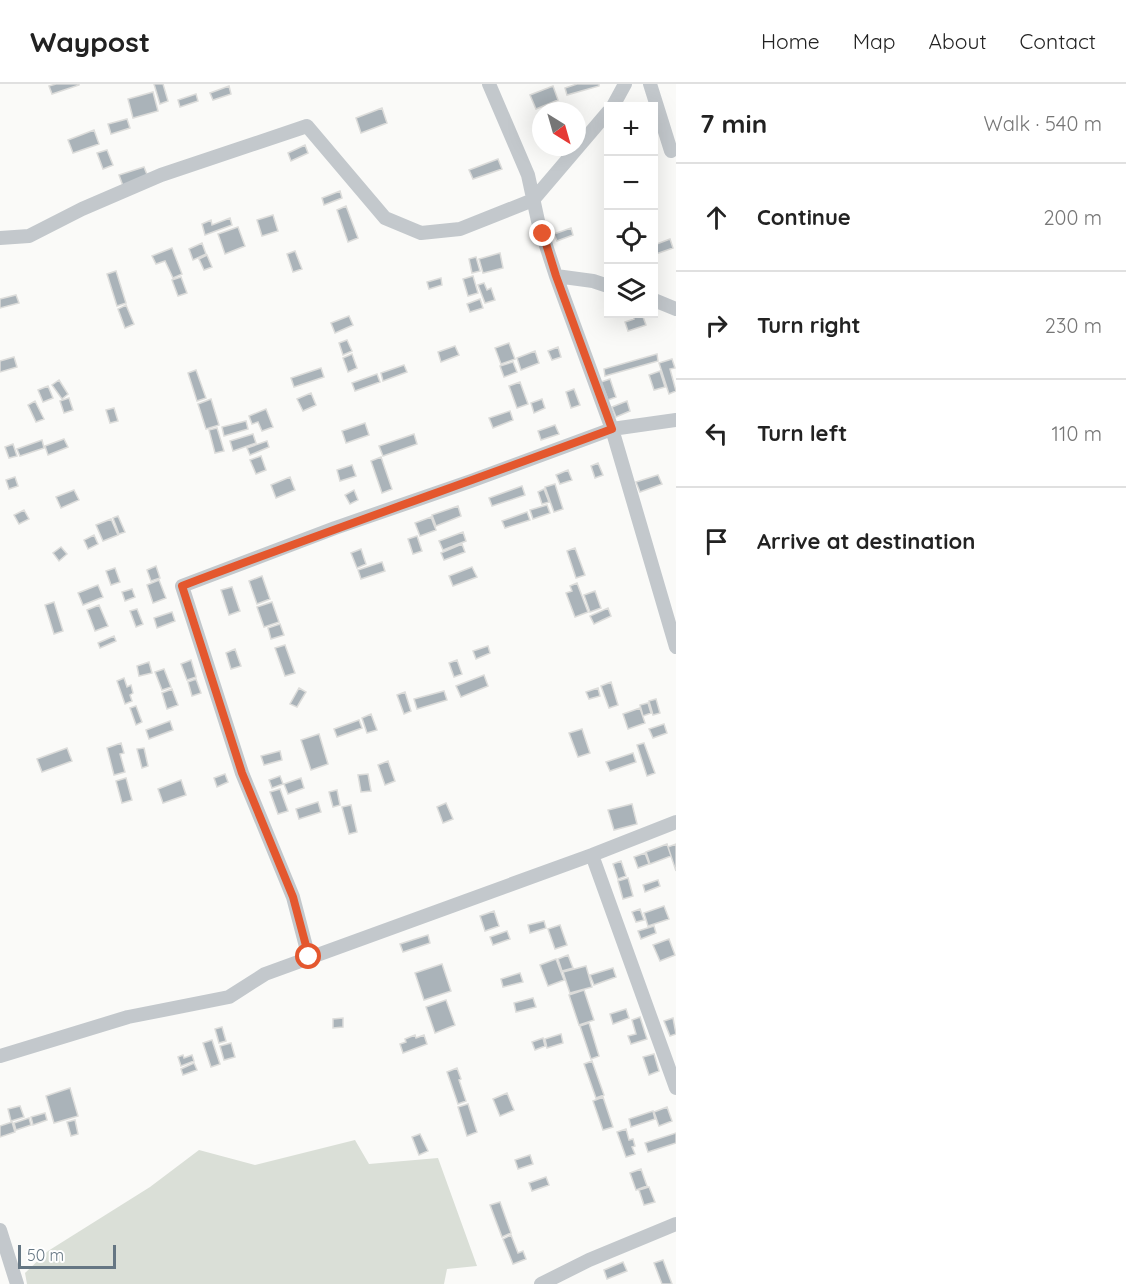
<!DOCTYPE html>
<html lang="en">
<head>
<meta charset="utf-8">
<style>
	body { margin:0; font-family:Quicksand,sans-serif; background:#f6f6f6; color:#222 }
	.controls { position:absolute; right:18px; top:18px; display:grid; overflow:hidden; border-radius:0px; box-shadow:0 6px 24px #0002 }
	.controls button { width:54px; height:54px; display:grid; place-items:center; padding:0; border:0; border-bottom:2px solid #e0e0e0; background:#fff; color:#222; font:30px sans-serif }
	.compass { position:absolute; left:532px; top:18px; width:54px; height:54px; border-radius:50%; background:#fff; box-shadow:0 6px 24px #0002; rotate:143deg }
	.scale { position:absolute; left:18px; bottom:15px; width:98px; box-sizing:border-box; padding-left:6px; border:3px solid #657683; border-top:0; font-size:16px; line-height:21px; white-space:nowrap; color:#657683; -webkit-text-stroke:4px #fff; paint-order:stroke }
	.stop { position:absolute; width:18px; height:18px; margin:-14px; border:4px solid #e4572e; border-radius:50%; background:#fff }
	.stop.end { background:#e4572e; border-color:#fff; box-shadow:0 2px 6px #0008 }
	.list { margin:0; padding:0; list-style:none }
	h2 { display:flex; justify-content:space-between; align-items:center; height:78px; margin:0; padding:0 24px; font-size:26px }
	h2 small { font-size:20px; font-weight:400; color:#767676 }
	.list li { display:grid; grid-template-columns:39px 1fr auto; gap:18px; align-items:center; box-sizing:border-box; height:108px; padding:0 24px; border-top:2px solid #e0e0e0 }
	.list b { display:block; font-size:22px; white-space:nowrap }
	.list em { font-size:20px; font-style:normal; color:#767676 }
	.icon { flex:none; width:33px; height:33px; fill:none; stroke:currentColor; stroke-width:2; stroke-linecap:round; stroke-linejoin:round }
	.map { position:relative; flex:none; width:676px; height:1200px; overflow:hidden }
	header { display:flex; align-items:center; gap:36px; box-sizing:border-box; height:84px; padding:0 30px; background:#fff; border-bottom:2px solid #e0e0e0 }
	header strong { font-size:28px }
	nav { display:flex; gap:33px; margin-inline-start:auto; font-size:21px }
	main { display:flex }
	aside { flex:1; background:#fff }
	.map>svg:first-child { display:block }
</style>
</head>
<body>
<header>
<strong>Waypost</strong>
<nav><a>Home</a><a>Map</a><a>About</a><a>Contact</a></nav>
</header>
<main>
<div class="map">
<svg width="676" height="1200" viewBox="0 0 676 1200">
	<rect width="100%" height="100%" fill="#fafaf8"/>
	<path fill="#dadfd7" d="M355,1056L369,1080L438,1074L477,1182L447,1185L444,1200H27L25,1189L48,1167L150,1103L199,1066L255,1081Z"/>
	<path fill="#aab3b9" stroke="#dcdcda" stroke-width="1.5" d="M56,0H79V1L52,10L49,2Z
		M154,0H163L168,17L160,20Z
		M577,0H599V2L567,11L565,4Z
		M229,2L231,10L213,16L210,9Z
		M553,2L558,16L536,25L530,11Z
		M153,8L158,27L133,34L128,15Z
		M196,10L198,17L180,23L178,16Z
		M382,24L387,39L361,49L356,34Z
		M127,35L130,44L111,50L108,40Z
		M94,46L99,60L73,69L68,56Z
		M305,61L308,69L291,77L288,69Z
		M107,66L113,81L103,85L97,69Z
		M498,75L502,85L473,95L469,86Z
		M144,83L148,93L123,102L119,91Z
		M340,107L342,114L324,121L322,114Z
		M346,122L358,154L348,158L337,126Z
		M273,131L278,147L262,152L257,136Z
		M230,134L232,141L205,151L202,140L211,136L212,141Z
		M238,143L245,162L225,170L218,150Z
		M571,144L573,151L557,157L554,150Z
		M670,155L673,164L656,170L654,161Z
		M202,159L206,170L193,176L189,165Z
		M172,164L182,190L173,194L165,177L156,180L152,172Z
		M295,167L302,185L293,188L287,170Z
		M500,169L503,184L483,189L479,175Z
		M207,171L212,183L204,186L199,175Z
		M476,173L480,187L472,189L469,175Z
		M116,187L126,219L117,222L107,190Z
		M473,192L478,209L468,212L463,195Z
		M181,193L187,209L178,212L172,196Z
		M441,194L442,201L429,205L427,198Z
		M484,199L487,206L491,204L495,216L485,219L478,201Z
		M16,211L19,219L0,224V215Z
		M480,215L483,224L470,228L467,220Z
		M126,221L134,240L125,244L118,225Z
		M632,230H642L646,241L628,247L625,238L634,235Z
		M349,232L353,241L335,249L331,239Z
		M347,256L352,267L343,271L339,259Z
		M509,259L515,275L501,280L495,264Z
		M455,262L459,271L441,278L438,268Z
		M558,263L561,273L552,276L548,267Z
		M535,267L539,279L521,286L517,274Z
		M352,270L357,284L348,288L343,274Z
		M657,270L658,277L605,292L604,285Z
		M14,273L17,283L0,288V277Z
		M672,275L675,284L670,285L676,307L669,310L659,279Z
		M513,278L517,288L504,293L500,282Z
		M404,281L407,288L383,297L381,289Z
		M321,284L324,293L294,303L291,294Z
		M196,286L206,314L197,317L188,289Z
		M660,287L665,303L654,306L649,291Z
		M377,290L380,298L355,307L352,299Z
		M610,295L616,313L608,316L601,298Z
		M59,296L68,310L62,315L52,301Z
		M520,298L528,320L517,324L509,302Z
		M48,302L53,314L43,318L38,306Z
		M574,305L580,321L571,324L566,308Z
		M311,309L316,321L303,327L297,315Z
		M69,314L73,326L64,329L60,317Z
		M211,315L219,341L206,345L198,320Z
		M542,315L545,324L534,329L531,319Z
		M35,317L44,335L36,338L28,321Z
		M627,317L630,327L616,333L612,323Z
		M114,324L118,337L110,339L106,326Z
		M266,325L273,343L262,347L258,338L252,340L249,332Z
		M510,327L513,336L493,344L489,334Z
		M246,337L248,345L224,352L222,343Z
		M365,339L369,351L346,359L342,347Z
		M555,341L559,350L541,356L538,347Z
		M217,344L224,367L215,369L209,346Z
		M253,350L256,359L233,367L230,357Z
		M414,350L417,360L383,372L379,362Z
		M64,355L68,363L48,371L45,362Z
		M42,356L44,364L20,372L17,365Z
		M267,357L269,363L250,371L247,364Z
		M13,360L17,372L9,374L5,363Z
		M261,372L266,386L256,390L250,376Z
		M381,373L392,405L382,409L371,377Z
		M598,379L603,391L595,394L591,382Z
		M352,381L356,392L340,397L337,386Z
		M568,386L572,396L560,400L556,391Z
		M658,391L662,400L640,408L636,398Z
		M15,393L18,402L9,405L6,396Z
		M290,393L295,406L276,414L271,401Z
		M555,400L563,425L554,428L545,403Z
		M522,402L525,411L492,422L489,414Z
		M544,405L549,418L542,420L538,408Z
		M74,406L79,416L61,424L56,413Z
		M354,406L358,416L350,420L345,411Z
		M547,421L550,429L533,435L530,426Z
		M458,422L461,432L436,442L432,431Z
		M24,426L29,435L19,440L14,431Z
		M527,428L530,436L505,444L502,437Z
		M118,432L125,448L119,450L113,434Z
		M431,433L436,446L420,452L415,439Z
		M111,435L118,451L103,457L96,441Z
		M463,448L466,457L443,466L439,457Z
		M94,451L98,460L88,465L84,456Z
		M417,452L422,467L413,470L408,455Z
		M462,460L465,468L444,476L441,469Z
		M61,463L67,470L59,477L53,469Z
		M575,464L585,491L576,494L567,467Z
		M361,465L366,480L357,484L351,469Z
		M382,478L385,487L361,495L358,486Z
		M156,482L160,494L151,497L147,486Z
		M472,483L477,493L453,502L449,492Z
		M115,484L120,498L111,501L106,487Z
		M262,492L270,515L257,520L249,497Z
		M159,496L166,514L153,519L147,501Z
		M577,499L588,528L575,533L566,509L572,507L570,502Z
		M98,501L103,513L83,521L78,509Z
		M232,503L240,527L229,531L221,506Z
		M132,505L135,513L125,517L122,508Z
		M595,507L601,524L590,528L584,511Z
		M54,518L63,547L54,550L45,521Z
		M272,518L279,538L264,543L257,523Z
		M99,521L108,542L95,547L87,526Z
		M608,524L611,532L594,540L590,532Z
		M137,525L143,540L136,543L130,527Z
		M172,528L175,537L157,544L154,534Z
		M280,540L284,551L271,555L268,544Z
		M114,552L116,557L100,564L98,559Z
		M285,561L295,589L285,592L275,564Z
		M488,562L490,569L476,575L473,567Z
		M235,565L241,582L231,585L226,569Z
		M191,576L196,593L187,596L181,580Z
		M457,576L462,590L454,593L449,579Z
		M149,578L152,589L139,592L137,582Z
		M164,585L171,603L162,606L155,588Z
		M484,591L488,602L461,613L456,602Z
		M124,594L127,603L131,601L133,609L130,611L132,617L125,620L117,597Z
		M196,595L201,609L192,612L188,598Z
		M611,598L618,621L609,624L601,602Z
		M299,604L306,608L297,623L290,620Z
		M598,604L600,612L589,615L586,608Z
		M172,605L178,621L167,625L162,609Z
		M444,607L447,616L417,625L414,615Z
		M405,608L411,627L404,630L397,611Z
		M656,615L660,629L653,631L649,617Z
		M648,619L651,629L643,632L640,621Z
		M136,622L142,638L136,641L130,624Z
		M640,624L645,639L628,645L623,630Z
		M371,630L377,646L367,649L362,634Z
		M359,636L362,644L337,653L334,645Z
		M170,637L173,646L149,655L146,646Z
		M664,640L667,649L653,654L649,645Z
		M582,645L590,669L578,673L569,649Z
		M319,650L328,680L311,686L301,656Z
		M121,659L124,669L120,670L125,688L114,691L107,664Z
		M644,659L655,689L647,692L637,661Z
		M67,664L72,677L42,688L37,675Z
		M144,664L148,682L142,684L137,665Z
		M280,667L282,676L264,681L261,672Z
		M633,669L636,678L610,687L606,678Z
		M388,677L395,697L385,701L378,681Z
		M225,690L228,698L217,703L214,694Z
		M368,690L371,707L361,708L358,691Z
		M280,692L283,700L272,704L269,696Z
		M126,694L132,716L122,719L116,697Z
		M301,694L304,704L288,710L284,700Z
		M181,696L186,711L163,719L158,705Z
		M280,705L288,727L278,730L270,708Z
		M337,706L340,721L333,723L329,708Z
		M318,718L321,728L299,735L296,725Z
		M446,719L453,735L443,739L437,723Z
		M632,720L637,740L614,746L608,726Z
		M351,721L357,748L349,750L342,723Z
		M667,760L671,772L650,780L646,768Z
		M676,760V787L668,763Z
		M645,769L649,780L638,784L634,773Z
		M621,777L626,792L618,795L613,780Z
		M628,794L633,812L623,815L618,797Z
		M658,796L660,802L645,808L643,801Z
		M664,822L669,835L648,842L644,829Z
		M640,825L644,836L636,838L632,828Z
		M494,827L499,842L485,847L480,832Z
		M544,837L546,844L530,849L528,841Z
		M560,841L567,861L555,865L548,845Z
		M654,842L656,849L641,855L638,847Z
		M507,847L510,855L493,861L490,853Z
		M428,851L430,859L403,868L400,860Z
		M669,855L675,871L660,877L653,861Z
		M568,871L573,884L562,887L558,875Z
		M556,875L564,896L548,902L540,881Z
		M442,880L451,907L424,916L415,889Z
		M586,882L592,903L570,909L563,888Z
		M613,884L616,893L594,901L590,891Z
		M520,889L523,898L503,903L501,895Z
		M584,906L594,936L579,941L569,911Z
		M533,914L536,923L516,928L514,919Z
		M446,916L455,941L435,949L426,923Z
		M626,925L629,934L613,940L610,930Z
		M640,933L647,955L631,960L628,952L636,950L632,936Z
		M343,934V943L333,944V935Z
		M673,934L676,950L670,952L664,937Z
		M589,939L599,972L591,975L580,942Z
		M222,943L226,957L219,959L215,945Z
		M561,950L563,959L547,964L545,955Z
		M415,951L416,954L424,951L427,960L403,969L400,960L406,958L405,955Z
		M543,954L545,962L535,966L532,958Z
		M212,956L220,980L211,983L203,959Z
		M231,959L235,973L224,976L220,962Z
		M654,970L659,987L649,991L643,973Z
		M183,971L184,974L192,971L194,977L181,982L178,973Z
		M592,977L604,1011L596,1014L584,980Z
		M194,979L197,986L183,991L181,985Z
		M457,984L461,995L459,996L466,1017L458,1020L447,988Z
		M70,1004L78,1032L54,1039L46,1012Z
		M507,1009L514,1026L500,1032L493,1015Z
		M603,1013L613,1043L603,1046L593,1017Z
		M468,1020L477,1048L467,1052L458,1023Z
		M20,1022L24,1033L11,1037L8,1025Z
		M667,1023L672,1037L659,1042L654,1028Z
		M653,1027L655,1035L631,1043L629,1035Z
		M45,1029L47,1036L33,1041L31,1033Z
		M29,1034L31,1041L16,1046L14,1039Z
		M75,1036L78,1050L71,1052L67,1038Z
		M12,1038L15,1048L0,1053V1042Z
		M626,1045L629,1056L633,1055L635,1062L632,1063L635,1070L626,1073L617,1048Z
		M676,1049V1059L648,1068L645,1059Z
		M420,1050L428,1067L419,1071L412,1053Z
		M530,1071L533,1080L518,1085L515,1076Z
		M641,1085L647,1102L636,1106L630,1089Z
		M546,1093L549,1101L532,1107L529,1099Z
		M649,1103L655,1118L644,1121L639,1106Z
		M500,1118L511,1149L502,1153L490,1121Z
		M511,1151L518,1169L523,1167L526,1175L513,1180L503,1155Z
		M663,1176L672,1200H662L654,1179Z
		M623,1178L627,1187L607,1195L604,1186Z"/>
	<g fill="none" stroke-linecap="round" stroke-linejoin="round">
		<path stroke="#c3c8cc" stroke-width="14" d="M489,0L528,91L538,137L556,192L612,345L676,563
			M650,0L671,67
			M613,22L625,0
			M0,154L29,152L82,125L161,91L307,42L385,134L421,149L460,145L533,116L608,28
			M556,192L593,197L608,202
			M654,216L676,225
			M592,771L676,1004
			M309,874L293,813L242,689L182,502L335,444L471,397L612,345L676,336
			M0,972L128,933L229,913L265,890L592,771L676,738
			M0,1146L17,1200
			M541,1200L589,1176L676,1140"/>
	</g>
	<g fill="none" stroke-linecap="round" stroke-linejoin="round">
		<path stroke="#e4572e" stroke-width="8" d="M309,873L293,813L242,689L182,502C324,448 469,398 612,345L556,192L543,150"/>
	</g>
</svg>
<div class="controls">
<button>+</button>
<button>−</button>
<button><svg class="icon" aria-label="locate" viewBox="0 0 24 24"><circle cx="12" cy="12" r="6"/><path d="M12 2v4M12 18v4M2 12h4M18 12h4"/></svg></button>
<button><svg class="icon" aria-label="layers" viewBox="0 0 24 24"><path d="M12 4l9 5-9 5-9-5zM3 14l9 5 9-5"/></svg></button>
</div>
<svg class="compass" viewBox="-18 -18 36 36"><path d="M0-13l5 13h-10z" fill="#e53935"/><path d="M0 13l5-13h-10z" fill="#767676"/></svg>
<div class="scale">50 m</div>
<div class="stop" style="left:309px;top:873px"></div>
<div class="stop end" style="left:543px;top:150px"></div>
</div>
<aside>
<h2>7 min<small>Walk · 540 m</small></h2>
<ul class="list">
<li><svg class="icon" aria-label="ahead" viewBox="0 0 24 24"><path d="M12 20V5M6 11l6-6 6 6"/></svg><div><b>Continue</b></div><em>200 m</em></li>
<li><svg class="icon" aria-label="right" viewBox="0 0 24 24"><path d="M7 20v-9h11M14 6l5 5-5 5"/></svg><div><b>Turn right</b></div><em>230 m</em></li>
<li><svg class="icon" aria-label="left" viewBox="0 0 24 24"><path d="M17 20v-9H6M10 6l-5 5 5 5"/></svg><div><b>Turn left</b></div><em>110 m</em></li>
<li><svg class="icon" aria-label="arrive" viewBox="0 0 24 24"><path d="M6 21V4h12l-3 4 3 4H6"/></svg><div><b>Arrive at destination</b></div></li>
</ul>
</aside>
</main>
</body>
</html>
